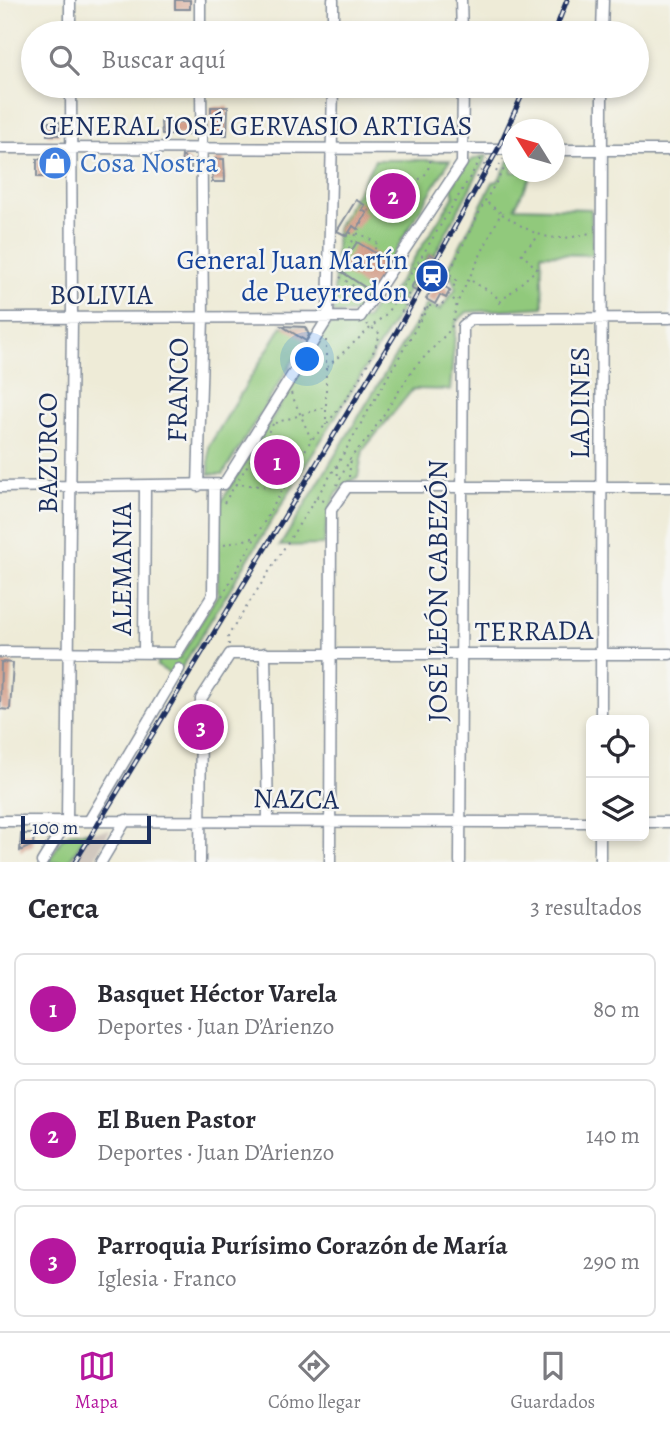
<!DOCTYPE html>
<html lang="es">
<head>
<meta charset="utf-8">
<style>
	body { margin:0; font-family:Alegreya,serif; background:#f2f2f3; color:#2b2b33 }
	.controls { position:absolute; right:21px; bottom:21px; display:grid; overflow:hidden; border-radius:10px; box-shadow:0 4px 10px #0003 }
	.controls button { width:63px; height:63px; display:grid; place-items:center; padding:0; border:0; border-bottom:2px solid #e1e1e2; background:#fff; color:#2b2b33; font:35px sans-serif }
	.compass { position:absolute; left:502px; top:119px; width:63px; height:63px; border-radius:50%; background:#fff; box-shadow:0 4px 10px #0003; rotate:307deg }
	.scale { position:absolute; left:21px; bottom:18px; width:130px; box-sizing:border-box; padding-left:7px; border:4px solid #1b2f5e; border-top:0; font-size:19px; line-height:24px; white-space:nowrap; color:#1b2f5e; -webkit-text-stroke:5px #f6f6f2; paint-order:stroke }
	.you { position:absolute; left:308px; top:360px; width:24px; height:24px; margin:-18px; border:5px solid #fff; border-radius:50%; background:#1a73e8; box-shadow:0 0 0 10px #1a73e833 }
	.badge { display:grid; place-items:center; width:46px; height:46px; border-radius:50%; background:#b5179e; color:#fff; font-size:23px; font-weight:700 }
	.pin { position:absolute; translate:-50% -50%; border:4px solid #fff; box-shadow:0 2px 7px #0006 }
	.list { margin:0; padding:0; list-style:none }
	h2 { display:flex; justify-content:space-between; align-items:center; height:91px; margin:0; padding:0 28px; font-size:30px }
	h2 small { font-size:23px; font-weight:400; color:#7c7c81 }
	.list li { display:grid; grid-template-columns:46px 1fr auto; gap:21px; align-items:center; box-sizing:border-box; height:112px; margin:0 14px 14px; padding:0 14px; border:2px solid #e1e1e2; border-radius:10px }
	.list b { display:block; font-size:26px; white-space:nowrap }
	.list p { margin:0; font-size:23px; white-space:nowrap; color:#7c7c81 }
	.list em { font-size:23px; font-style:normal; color:#7c7c81 }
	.icon { flex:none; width:38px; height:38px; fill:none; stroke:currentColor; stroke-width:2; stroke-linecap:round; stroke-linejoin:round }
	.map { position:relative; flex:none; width:670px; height:862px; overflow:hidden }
	.search { position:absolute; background:#fff; box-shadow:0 4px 10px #0003; left:21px; right:21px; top:21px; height:77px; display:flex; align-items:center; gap:18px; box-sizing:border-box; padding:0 24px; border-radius:38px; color:#7c7c81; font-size:26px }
	.sheet { height:469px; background:#fff }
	nav { display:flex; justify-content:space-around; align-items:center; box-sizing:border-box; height:98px; border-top:2px solid #e1e1e2; background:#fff; font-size:19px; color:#7c7c81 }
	nav a { display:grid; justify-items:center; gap:4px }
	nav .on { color:#b5179e }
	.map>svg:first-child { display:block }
</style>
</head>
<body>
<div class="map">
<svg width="670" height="862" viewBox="0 0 670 862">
	<rect width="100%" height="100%" fill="#f6f6f2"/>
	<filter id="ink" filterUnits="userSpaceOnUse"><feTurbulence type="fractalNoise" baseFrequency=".0143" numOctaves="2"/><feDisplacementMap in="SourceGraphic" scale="14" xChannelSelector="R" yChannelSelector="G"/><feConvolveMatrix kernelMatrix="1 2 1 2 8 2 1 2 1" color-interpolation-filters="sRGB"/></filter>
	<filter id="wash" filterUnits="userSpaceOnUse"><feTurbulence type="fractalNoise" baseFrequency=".00686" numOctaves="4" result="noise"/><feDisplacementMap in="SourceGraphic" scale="28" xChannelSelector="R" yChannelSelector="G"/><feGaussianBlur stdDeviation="1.57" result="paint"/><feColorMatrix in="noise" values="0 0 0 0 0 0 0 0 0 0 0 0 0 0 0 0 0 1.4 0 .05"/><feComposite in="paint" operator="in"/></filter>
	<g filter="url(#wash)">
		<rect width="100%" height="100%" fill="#eeebd7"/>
		<path fill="#ccc2b9" d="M110,830L93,862H68L88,832Z"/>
		<path fill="#91c97c" stroke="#567c6d" stroke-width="2" d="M487,156L434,256L429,254L399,307L401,310L176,677L157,666L158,660L180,658L218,594V507L327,328L335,321L366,319L377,303L382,308L454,196L452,187C461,172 467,156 487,156Z
			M510,159L512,160V172H533L515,207L591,209L593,255L541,254L543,307L467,312L456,322L450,390L413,389L363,450L358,477C329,489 327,516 324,545L280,546L427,304L440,310L456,288L448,269L493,182L498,181Z
			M375,160H450L358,313L333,314L337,228Z
			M282,326L305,327L309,335L223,474H209V446Z
			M72,832H88L68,862H48L62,839Z"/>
		<g id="blocks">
			<path fill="#d29b86" d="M175,0H190V9H175Z
				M211,107H228L227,135H214L211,132Z
				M48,122H59V135H47Z
				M161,122H190V135H162Z
				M182,156L191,162V168H181Z
				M37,159L59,162V177H37Z
				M215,159H224L225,182H212Z
				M356,200L365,205L362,210L367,213L357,229L353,226L347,236L337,231Z
				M357,242L390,262L372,292L339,270Z
				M430,254L435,257L416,291L411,288Z
				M442,273L450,278L445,287L450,290L446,298L440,295L435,304L426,299Z
				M282,326L305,327L309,335L306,341Z
				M1,662L13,663L10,710L0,709Z
				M21,834H34L33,845L20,851Z"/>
		</g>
	</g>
	<g filter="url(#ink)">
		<use href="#blocks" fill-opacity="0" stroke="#848d9a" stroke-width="2"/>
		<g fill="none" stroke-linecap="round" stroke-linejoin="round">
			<defs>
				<path id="minor" d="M70,0V33
					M200,0V33
					M333,0V33
					M461,0L462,33
					M602,33L603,0
					M0,148L512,149
					M554,150H670
					M0,318L360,317L462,163L463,86
					M328,318L333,86
					M198,486L203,317L201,86
					M0,487L224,484L328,318
					M0,652L177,653L213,595L214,486
					M144,653L145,486
					M265,653L268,820
					M601,720L602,86
					M0,821L591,822
					M67,821L72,317L71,86
					M89,821L179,669
					M644,822H670
					M42,862L67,821
					M101,862L126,820
					M200,862L201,699L230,654H670
					M330,862L331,510L347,487H670
					M460,862L463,326L472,319L670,318
					M600,862V836"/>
			</defs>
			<use href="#minor" stroke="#848d9a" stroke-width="13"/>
			<path stroke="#848d9a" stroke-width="2" stroke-dasharray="2 5" stroke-linecap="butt" d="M496,172L503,159
				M477,178L487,159
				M502,214C537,236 551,245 593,232
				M350,233L361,234L378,244L374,250L387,258
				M339,267L372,204L381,177L390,172C411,180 426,189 431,157
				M340,277L364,293
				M472,281C482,289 499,291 501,308
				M401,291L411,296L401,313
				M448,294L456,302
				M500,302L537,269L521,253L537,238
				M417,322L427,306H441L457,281L449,273L485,201L510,159
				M326,340V425
				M327,367L387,313L481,159
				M291,393L311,439
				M275,423L326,407
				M337,466L338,478
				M349,477L351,458
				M235,484L285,488
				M337,485L351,457L369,437L414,368L451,329L457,303L501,213L485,201
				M316,497L326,502
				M224,503L275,421
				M224,545L256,537
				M222,596L311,440C337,416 370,368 380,334L367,324
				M229,645L228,636L337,465L428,307"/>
			<use href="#minor" stroke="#fff" stroke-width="10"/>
			<defs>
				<path id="rail" d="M554,33L567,0
					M75,862L397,331L498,149L526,86"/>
			</defs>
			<use href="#rail" stroke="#1b2f5e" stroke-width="5"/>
			<use href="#rail" stroke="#f6f6f2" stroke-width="2.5" stroke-dasharray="8" stroke-linecap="butt"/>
		</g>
	</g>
	<defs>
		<symbol id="shop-disc" viewBox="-11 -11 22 22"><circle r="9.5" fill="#3f7fe0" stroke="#f6f6f2"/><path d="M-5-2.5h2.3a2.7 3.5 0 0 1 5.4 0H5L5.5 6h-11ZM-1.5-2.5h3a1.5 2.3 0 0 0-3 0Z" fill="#fff"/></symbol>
		<symbol id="station-disc" viewBox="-11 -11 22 22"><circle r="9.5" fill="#1a4fb4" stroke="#f6f6f2"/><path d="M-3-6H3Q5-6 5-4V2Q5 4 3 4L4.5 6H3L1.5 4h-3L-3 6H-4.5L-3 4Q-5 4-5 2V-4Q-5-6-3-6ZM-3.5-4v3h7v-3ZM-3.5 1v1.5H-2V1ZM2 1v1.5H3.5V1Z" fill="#fff"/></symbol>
	</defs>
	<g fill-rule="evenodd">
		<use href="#shop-disc" x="36" y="144" width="38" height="38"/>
		<use href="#station-disc" x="413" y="257" width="38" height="38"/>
	</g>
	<g text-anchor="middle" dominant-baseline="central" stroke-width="5" stroke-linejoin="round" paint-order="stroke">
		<g font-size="28" fill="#1b2f5e" stroke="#f6f6f2">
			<text x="256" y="126">GENERAL JOSÉ GERVASIO ARTIGAS</text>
			<text x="101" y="295">BOLIVIA</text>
			<text transform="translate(178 390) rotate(-89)">FRANCO</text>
			<text transform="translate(580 403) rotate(-90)">LADINES</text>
			<text transform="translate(48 453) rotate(-90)">BAZURCO</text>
			<text transform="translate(122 569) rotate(-90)">ALEMANIA</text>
			<text transform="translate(438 591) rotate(-90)">JOSÉ LEÓN CABEZÓN</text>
			<text transform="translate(534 631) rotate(-1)">TERRADA</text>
			<text transform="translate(296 799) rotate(1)">NAZCA</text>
		</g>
		<g font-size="28" fill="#366cbe" stroke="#f6f6f2" text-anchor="start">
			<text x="80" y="163">Cosa Nostra</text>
		</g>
		<g font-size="28" fill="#164399" stroke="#f6f6f2" text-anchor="end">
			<text x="408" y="260">General Juan Martín<tspan x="408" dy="32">de Pueyrredón</tspan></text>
		</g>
	</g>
</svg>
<div class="controls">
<button><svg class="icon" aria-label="locate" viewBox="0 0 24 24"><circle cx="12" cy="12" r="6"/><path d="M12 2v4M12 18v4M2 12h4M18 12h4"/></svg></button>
<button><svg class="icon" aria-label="layers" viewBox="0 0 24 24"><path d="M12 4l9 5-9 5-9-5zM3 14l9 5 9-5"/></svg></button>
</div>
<svg class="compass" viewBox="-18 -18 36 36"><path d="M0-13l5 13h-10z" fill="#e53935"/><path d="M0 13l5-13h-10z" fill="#7c7c81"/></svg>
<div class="scale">100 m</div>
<div class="you"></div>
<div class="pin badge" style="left:277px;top:462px">1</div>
<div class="pin badge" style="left:393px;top:196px">2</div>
<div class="pin badge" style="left:201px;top:727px">3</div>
<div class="search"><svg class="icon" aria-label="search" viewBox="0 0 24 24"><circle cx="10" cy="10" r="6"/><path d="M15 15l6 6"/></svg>Buscar aquí</div>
</div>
<section class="sheet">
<h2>Cerca<small>3 resultados</small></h2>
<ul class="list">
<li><span class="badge">1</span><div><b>Basquet Héctor Varela</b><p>Deportes · Juan D’Arienzo</p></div><em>80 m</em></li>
<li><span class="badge">2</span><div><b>El Buen Pastor</b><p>Deportes · Juan D’Arienzo</p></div><em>140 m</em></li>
<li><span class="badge">3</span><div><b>Parroquia Purísimo Corazón de María</b><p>Iglesia · Franco</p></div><em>290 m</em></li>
</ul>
</section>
<nav>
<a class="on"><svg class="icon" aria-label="map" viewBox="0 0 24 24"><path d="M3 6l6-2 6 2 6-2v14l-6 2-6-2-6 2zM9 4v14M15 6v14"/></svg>Mapa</a>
<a><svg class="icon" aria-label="directions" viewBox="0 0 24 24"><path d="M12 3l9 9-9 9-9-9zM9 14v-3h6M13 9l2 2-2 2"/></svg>Cómo llegar</a>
<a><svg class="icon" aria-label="saved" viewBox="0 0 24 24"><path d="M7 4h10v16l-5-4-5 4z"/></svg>Guardados</a>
</nav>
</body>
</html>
